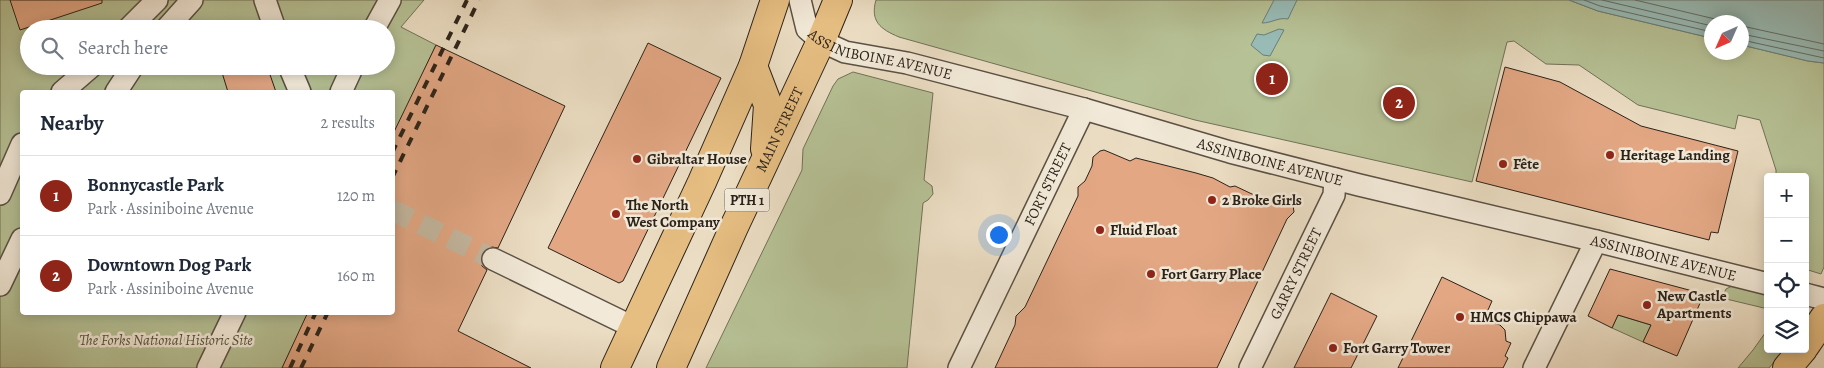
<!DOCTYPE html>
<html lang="en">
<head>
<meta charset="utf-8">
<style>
	body { margin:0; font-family:Alegreya,serif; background:#f2f2f3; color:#1f2937 }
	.controls { position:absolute; right:15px; bottom:15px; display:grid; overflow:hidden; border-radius:5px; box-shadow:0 2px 12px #0003 }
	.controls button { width:45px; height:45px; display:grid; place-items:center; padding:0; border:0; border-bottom:1px solid #e0e1e3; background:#fff; color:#1f2937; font:25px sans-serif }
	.compass { position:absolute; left:1704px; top:15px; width:45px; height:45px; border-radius:50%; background:#fff; box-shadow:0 2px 12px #0003; rotate:225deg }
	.you { position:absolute; left:998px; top:234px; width:18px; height:18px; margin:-12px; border:4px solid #fff; border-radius:50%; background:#1a73e8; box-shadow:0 0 0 8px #1a73e833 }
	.badge { display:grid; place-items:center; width:32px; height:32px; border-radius:50%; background:#8f2418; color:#fff; font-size:16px; font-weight:700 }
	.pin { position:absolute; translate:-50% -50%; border:2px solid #fff; box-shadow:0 1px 5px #0006 }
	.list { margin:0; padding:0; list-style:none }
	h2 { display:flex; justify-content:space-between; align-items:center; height:65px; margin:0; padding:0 20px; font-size:21px }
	h2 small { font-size:16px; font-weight:400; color:#747a83 }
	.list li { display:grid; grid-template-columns:32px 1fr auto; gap:15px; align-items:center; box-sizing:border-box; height:80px; padding:0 20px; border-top:1px solid #e0e1e3 }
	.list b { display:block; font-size:19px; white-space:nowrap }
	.list p { margin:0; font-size:16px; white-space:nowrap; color:#747a83 }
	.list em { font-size:16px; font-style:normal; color:#747a83 }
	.icon { flex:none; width:28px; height:28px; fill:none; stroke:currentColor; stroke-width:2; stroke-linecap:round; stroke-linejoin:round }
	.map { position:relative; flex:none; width:1824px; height:368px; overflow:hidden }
	.search { position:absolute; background:#fff; box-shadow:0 2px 12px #0003; left:20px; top:20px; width:375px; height:55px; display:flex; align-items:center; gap:12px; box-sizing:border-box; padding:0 18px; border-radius:28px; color:#747a83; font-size:19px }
	.panel { position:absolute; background:#fff; box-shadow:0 2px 12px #0003; left:20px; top:90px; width:375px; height:225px; border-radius:5px }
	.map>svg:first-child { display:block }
</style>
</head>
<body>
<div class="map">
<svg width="1824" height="368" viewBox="0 0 1824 368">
	<rect width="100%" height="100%" fill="#ebddc3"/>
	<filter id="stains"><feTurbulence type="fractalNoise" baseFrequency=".004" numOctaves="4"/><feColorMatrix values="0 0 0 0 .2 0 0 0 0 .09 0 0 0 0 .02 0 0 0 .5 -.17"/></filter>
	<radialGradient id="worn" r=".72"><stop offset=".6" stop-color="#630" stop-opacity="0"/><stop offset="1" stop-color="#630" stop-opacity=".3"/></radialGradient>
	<path fill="#b6c195" stroke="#707257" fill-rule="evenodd" d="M0,0H424L401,27L436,45L393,136L392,92H22V312L308,313L282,368H0ZM29,29H386V66H29Z
		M876,0H1569L1598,11L1711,38L1712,52H1742V45L1808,61L1824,63V267L1821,274L1805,269V177H1776V170L1760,120L1738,115L1735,129L1638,105L1579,65L1546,64L1514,41L1507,42L1472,182L1195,120L899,37C880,29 870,21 876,0Z
		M853,72L933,93L924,180L932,186L933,194L928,200L923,203L907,368H706L802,170L803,149L833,86L838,79Z
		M1732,286L1768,294V309L1722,298L1726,289Z
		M1618,315L1651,325L1643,342L1612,328Z
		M1768,329V349H1785L1769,368H1738L1753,350Z"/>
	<path fill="#98bbb6" stroke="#6c7e77" d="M1274,0H1297L1288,19C1278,17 1272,23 1262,23Z
		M1569,0H1824V63L1808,61L1742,45V22H1712L1711,38L1598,11Z
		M1279,29L1284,30L1270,56L1263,55L1251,45L1257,34L1264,35Z"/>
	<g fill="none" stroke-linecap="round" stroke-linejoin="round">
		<path stroke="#626e68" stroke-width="1" d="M1584,0L1600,6L1712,32
			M1602,0L1712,26
			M1635,0L1715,19L1722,22
			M1742,26L1824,44
			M1742,34L1824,51
			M1742,40L1824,58"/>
	</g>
	<path fill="#e3a784" stroke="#2b2219" d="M10,0H102V3L20,30Z
		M648,43L721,78L626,275L623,281L619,283L548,248Z
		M436,45L565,106L498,248L492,247L486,248L482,254L481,260L482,266L487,270L458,331L531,368H282L308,312H392V136Z
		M220,66H267L276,92H228Z
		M1505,67L1560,82L1641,126L1738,151L1718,233L1711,232L1709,240L1476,181Z
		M1104,150L1130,161L1136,158L1196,173L1213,178L1230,187L1235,186L1271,203L1280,198H1284L1293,205L1294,212L1287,219L1217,368H995L1015,325L1016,316L1025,307L1078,196V187L1085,181L1092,166L1093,157L1100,151Z
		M1610,269L1704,294L1677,356L1643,342L1651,325L1618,315L1612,328L1588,316Z
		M1442,277L1492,301L1484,319L1500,325L1505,330L1506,341L1511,343L1505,356L1508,358L1503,368H1398Z
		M1331,293L1377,316L1351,368H1294Z"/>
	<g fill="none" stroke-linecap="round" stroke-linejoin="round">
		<path stroke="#c5b8a1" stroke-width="21" stroke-dasharray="21 11" stroke-linecap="butt" d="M392,210L493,259"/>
		<defs>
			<g id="street">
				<path d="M265,0L275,29"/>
				<path id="s1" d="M800,0L807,29L821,41L845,52L907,63L1084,109L1230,152L1359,185L1596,241L1768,284"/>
				<path d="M128,29L157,0"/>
				<path d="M166,29L192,0"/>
				<path d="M374,29L390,0"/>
				<path d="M289,66L300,92"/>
				<path d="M62,92L92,66"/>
				<path d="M116,92L133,66"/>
				<path d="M341,92L353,66"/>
				<path d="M0,194L22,144"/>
				<path d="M493,259L635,328"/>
				<path d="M0,285L22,239"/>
				<path d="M1805,294L1824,299"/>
				<path d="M208,368L235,312"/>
				<path id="s2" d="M959,368L1084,109"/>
				<path id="s3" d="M1250,368L1334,195L1335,179"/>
				<path d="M1534,368L1596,241"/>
			</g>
			<path id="primary" d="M1805,346L1824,318
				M1787,368L1803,349"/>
			<g id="highway">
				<path d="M753,66L768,105L765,149"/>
				<path d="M615,368L702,182L753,66L775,0"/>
				<path id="s4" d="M671,368L734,227L821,41L838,0"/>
			</g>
		</defs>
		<use href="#street" stroke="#5b5144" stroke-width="24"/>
		<use href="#primary" stroke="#2b2219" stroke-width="30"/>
		<use href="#highway" stroke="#2b2219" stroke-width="30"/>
		<use href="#street" stroke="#f2e9d8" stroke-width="21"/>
		<use href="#primary" stroke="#e6be82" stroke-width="28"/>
		<use href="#highway" stroke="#e6be82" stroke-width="28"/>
		<path stroke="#2b2219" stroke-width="4" stroke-dasharray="9 9" stroke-linecap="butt" d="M392,153L467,0
			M392,178L479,0
			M290,368L316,312
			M301,368L328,312"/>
	</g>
	<g fill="#8f2418" stroke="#f2e9d8" stroke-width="2">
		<circle cx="1610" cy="155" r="5"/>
		<circle cx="637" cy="159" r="5"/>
		<circle cx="1503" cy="164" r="5"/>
		<circle cx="1212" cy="200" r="5"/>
		<circle cx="616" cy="214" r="5"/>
		<circle cx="1100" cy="230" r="5"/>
		<circle cx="1151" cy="274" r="5"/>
		<circle cx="1647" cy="305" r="5"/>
		<circle cx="1460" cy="317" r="5"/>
		<circle cx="1333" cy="348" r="5"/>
	</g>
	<g text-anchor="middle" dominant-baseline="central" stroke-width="5" stroke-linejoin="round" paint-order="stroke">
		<rect fill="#f2e9d8" stroke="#675e52" stroke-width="1" x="724.5" y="188.5" width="45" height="23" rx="4"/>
		<g font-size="14" font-weight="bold" fill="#2b2219">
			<text x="747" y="200">PTH 1</text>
		</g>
		<g font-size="15" fill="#2b2219" stroke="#f2e9d8">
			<text stroke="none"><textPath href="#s1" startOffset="109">ASSINIBOINE AVENUE</textPath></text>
			<text stroke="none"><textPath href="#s4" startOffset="262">MAIN STREET</textPath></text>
			<text stroke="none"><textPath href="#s1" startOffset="514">ASSINIBOINE AVENUE</textPath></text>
			<text stroke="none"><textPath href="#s2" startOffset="204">FORT STREET</textPath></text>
			<text stroke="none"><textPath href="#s1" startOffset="919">ASSINIBOINE AVENUE</textPath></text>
			<text stroke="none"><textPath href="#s3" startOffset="105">GARRY STREET</textPath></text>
		</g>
		<g font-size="15" font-weight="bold" fill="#2b2219" stroke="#f2e9d8" text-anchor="start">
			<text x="1620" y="155">Heritage Landing</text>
			<text x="647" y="159">Gibraltar House</text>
			<text x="1513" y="164">Fête</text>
			<text x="1222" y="200">2 Broke Girls</text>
			<text x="626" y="205">The North<tspan x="626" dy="17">West Company</tspan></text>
			<text x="1110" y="230">Fluid Float</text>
			<text x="1161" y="274">Fort Garry Place</text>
			<text x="1657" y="296">New Castle<tspan x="1657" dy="17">Apartments</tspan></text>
			<text x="1470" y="317">HMCS Chippawa</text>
			<text x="1343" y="348">Fort Garry Tower</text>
		</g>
		<g font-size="15" font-style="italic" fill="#55523e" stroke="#f2e9d8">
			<text x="166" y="340">The Forks National Historic Site</text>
		</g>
	</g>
	<rect width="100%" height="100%" filter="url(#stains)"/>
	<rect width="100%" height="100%" fill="url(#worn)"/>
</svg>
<div class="controls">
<button>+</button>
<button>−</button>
<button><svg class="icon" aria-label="locate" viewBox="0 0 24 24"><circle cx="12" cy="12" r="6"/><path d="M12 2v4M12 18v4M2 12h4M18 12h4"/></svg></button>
<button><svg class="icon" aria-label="layers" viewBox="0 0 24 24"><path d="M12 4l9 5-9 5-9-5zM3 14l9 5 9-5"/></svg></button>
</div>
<svg class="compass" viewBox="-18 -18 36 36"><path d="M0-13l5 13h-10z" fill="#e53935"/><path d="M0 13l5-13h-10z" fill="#747a83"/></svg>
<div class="you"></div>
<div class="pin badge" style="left:1272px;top:79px">1</div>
<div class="pin badge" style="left:1399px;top:103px">2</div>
<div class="search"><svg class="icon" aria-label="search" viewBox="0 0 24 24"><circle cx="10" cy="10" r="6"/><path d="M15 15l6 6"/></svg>Search here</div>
<section class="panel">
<h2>Nearby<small>2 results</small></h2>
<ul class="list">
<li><span class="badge">1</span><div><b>Bonnycastle Park</b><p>Park · Assiniboine Avenue</p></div><em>120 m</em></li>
<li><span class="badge">2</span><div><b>Downtown Dog Park</b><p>Park · Assiniboine Avenue</p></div><em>160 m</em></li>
</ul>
</section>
</div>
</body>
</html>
